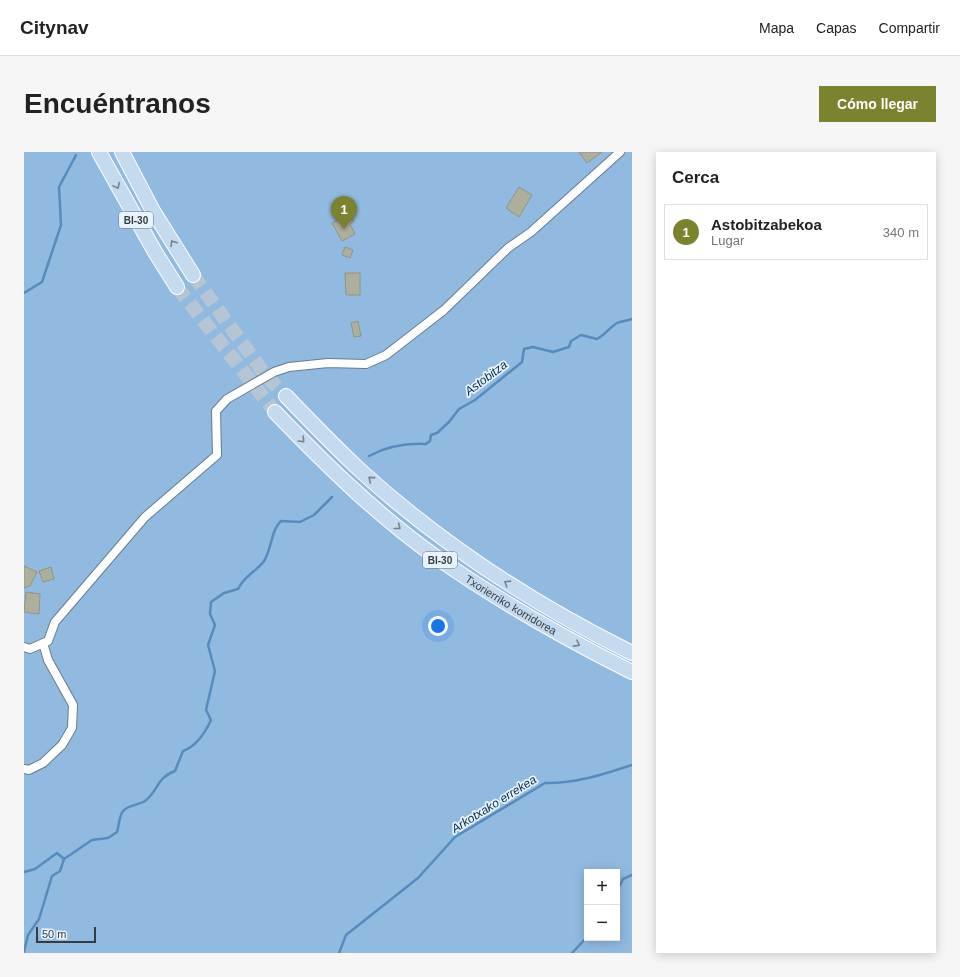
<!DOCTYPE html>
<html lang="es">
<head>
<meta charset="utf-8">
<style>
	body { margin:0; font-family:Arial,sans-serif; background:#f6f6f6; color:#222 }
	.controls { position:absolute; right:12px; bottom:12px; display:grid; overflow:hidden; border-radius:0px; box-shadow:0 2px 10px #0003 }
	.controls button { width:36px; height:36px; display:grid; place-items:center; padding:0; border:0; border-bottom:1px solid #e0e0e0; background:#fff; color:#222; font:20px sans-serif }
	.scale { position:absolute; left:12px; bottom:10px; width:60px; box-sizing:border-box; padding-left:4px; border:2px solid #353c42; border-top:0; font-size:11px; line-height:14px; white-space:nowrap; color:#353c42; -webkit-text-stroke:3px #e9f3fd; paint-order:stroke }
	.you { position:absolute; left:414px; top:474px; width:14px; height:14px; margin:-10px; border:3px solid #fff; border-radius:50%; background:#1a73e8; box-shadow:0 0 0 6px #1a73e833 }
	.badge { display:grid; place-items:center; width:26px; height:26px; border-radius:50%; background:#7c832e; color:#fff; font-size:13px; font-weight:700 }
	.pin { position:absolute; translate:-50% -33px; filter:drop-shadow(0 1px 2px #0008) }
	.pin::after { content:''; position:absolute; top:21px; width:14px; height:12px; background:inherit; clip-path:polygon(0 0,100% 0,50% 100%) }
	.list { margin:0; padding:0; list-style:none }
	h2 { display:flex; justify-content:space-between; align-items:center; height:52px; margin:0; padding:0 16px; font-size:17px }
	h2 small { font-size:13px; font-weight:400; color:#767676 }
	.list li { display:grid; grid-template-columns:26px 1fr auto; gap:12px; align-items:center; box-sizing:border-box; height:56px; margin:0 8px 8px; padding:0 8px; border:1px solid #e0e0e0; border-radius:0px }
	.list b { display:block; font-size:15px; white-space:nowrap }
	.list p { margin:0; font-size:13px; white-space:nowrap; color:#767676 }
	.list em { font-size:13px; font-style:normal; color:#767676 }
	.map { position:relative; flex:none; width:608px; height:801px; overflow:hidden; border-radius:0px }
	header { display:flex; align-items:center; gap:24px; box-sizing:border-box; height:56px; padding:0 20px; background:#fff; border-bottom:1px solid #e0e0e0 }
	header strong { font-size:19px }
	nav { display:flex; gap:22px; margin-inline-start:auto; font-size:14px }
	.intro { display:flex; align-items:center; justify-content:space-between; box-sizing:border-box; height:96px; padding:0 24px }
	h1 { margin:0; font-size:28px }
	.button { padding:10px 18px; border-radius:0px; background:#7c832e; color:#fff; font-size:14px; font-weight:700 }
	main { display:flex; gap:24px; padding:0 24px }
	aside { flex:1; background:#fff; border-radius:0px; box-shadow:0 2px 10px #0003 }
	.map>svg:first-child { display:block }
</style>
</head>
<body>
<header>
<strong>Citynav</strong>
<nav><a>Mapa</a><a>Capas</a><a>Compartir</a></nav>
</header>
<div class="intro"><h1>Encuéntranos</h1><a class="button">Cómo llegar</a></div>
<main>
<div class="map">
<svg width="608" height="801" viewBox="0 0 608 801">
	<rect width="100%" height="100%" fill="#d6e7f7"/>
	<path fill="#91bae1" fill-rule="evenodd" d="M0,0H608V801H0ZM563,720H593V786H563Z"/>
	<g fill="none" stroke-linecap="round" stroke-linejoin="round">
		<path stroke="#568cbd" stroke-width="2.5" d="M0,141L18,130L37,73L35,35L52,3
			M345,304C362,295 383,291 402,292L406,289L407,283L413,281L425,270L435,257L451,248L498,210L500,197L509,195L529,200L545,195L547,189L557,183L573,187C581,183 585,176 593,171C597,169 603,169 608,167
			M0,720L11,717L33,701L40,707
			M593,739L599,727L608,723
			M0,800L4,783L15,767L28,724L36,719L40,707L68,688L84,686L93,680C95,674 95,664 99,659C104,653 115,653 121,649C135,638 132,626 151,619L159,599C173,594 181,581 187,568L182,558L191,519L184,493L191,473L186,462L187,450L200,441L214,437C221,423 233,419 240,409C248,396 247,378 257,369L276,370L290,363L308,345
			M315,801L322,783L394,726L431,685L521,631C551,632 580,622 608,613
			M548,801L563,785"/>
	</g>
	<path fill="#acaf9b" stroke="#919480" d="M555,0H578L563,11Z
		M495,35L508,43L495,65L482,56Z
		M326,61L330,70L326,72L331,82L318,89L308,71Z
		M321,95L329,98L326,106L318,103Z
		M321,121H336V143H322Z
		M334,169L337,184L330,185L327,171Z
		M0,414L13,420L6,434L0,436Z
		M27,415L30,427L19,430L15,419Z
		M2,440L16,442L15,462L0,460Z"/>
	<g fill="none" stroke-linecap="round" stroke-linejoin="round">
		<path stroke="#b6c5d3" stroke-width="14" stroke-dasharray="14 7" stroke-linecap="butt" d="M169,123L242,224L262,244
			M153,135L251,260"/>
		<defs>
			<path id="street" d="M0,495L6,497L24,489L31,470L121,365L193,303L192,259L203,247L250,220L265,215L304,211L342,212L362,203L420,158L484,96L507,80L596,0
				M0,617L5,618L19,611L38,593L48,576L49,553L24,508L19,491"/>
			<g id="highway">
				<path d="M75,0L131,100L153,135"/>
				<path d="M98,0L129,59L169,123"/>
				<path d="M262,244C287,270 312,296 339,321C420,394 511,453 608,501"/>
				<path id="s1" d="M251,260C301,312 353,363 412,405C475,449 540,486 608,520"/>
			</g>
		</defs>
		<use href="#street" stroke="#6c7b89" stroke-width="10"/>
		<use href="#highway" stroke="#fff" stroke-width="16"/>
		<use href="#street" stroke="#fff" stroke-width="8"/>
		<use href="#highway" stroke="#c5daee" stroke-width="14"/>
	</g>
	<defs><path id="oneway-chevron" d="M-2-3.5L2.5 0L-2 3.5" fill="none" stroke-width="1.6" stroke-linecap="round" stroke-linejoin="round"/></defs>
	<g stroke="#76838f">
		<use href="#oneway-chevron" transform="translate(93 34) rotate(62)"/>
		<use href="#oneway-chevron" transform="translate(149 91) rotate(-122)"/>
		<use href="#oneway-chevron" transform="translate(278 288) rotate(46)"/>
		<use href="#oneway-chevron" transform="translate(347 327) rotate(-140)"/>
		<use href="#oneway-chevron" transform="translate(374 375) rotate(39)"/>
		<use href="#oneway-chevron" transform="translate(483 431) rotate(-148)"/>
		<use href="#oneway-chevron" transform="translate(553 492) rotate(28)"/>
	</g>
	<g text-anchor="middle" dominant-baseline="central" stroke-width="3.5" stroke-linejoin="round" paint-order="stroke">
		<g fill="#e9f3fd" stroke="#6b737a" stroke-width="1">
			<rect x="95" y="60" width="34" height="16" rx="3"/>
			<rect x="399" y="400" width="34" height="16" rx="3"/>
		</g>
		<g font-size="10" font-weight="bold" fill="#353c42">
			<text x="112" y="68">BI-30</text>
			<text x="416" y="408">BI-30</text>
		</g>
		<g font-size="11" fill="#353c42" stroke="#e9f3fd">
			<text stroke="none"><textPath href="#s1" startOffset="306">Txorierriko korridorea</textPath></text>
		</g>
		<g font-size="12" font-style="italic" fill="#012b4c" stroke="#e9f3fd">
			<text transform="translate(462 226) rotate(-37)">Astobitza</text>
			<text transform="translate(470 652) rotate(-32)">Arkotxako errekea</text>
		</g>
	</g>
</svg>
<div class="controls">
<button>+</button>
<button>−</button>
</div>
<div class="scale">50 m</div>
<div class="you"></div>
<div class="pin badge" style="left:320px;top:77px">1</div>
</div>
<aside>
<h2>Cerca<small></small></h2>
<ul class="list">
<li><span class="badge">1</span><div><b>Astobitzabekoa</b><p>Lugar</p></div><em>340 m</em></li>
</ul>
</aside>
</main>
</body>
</html>
